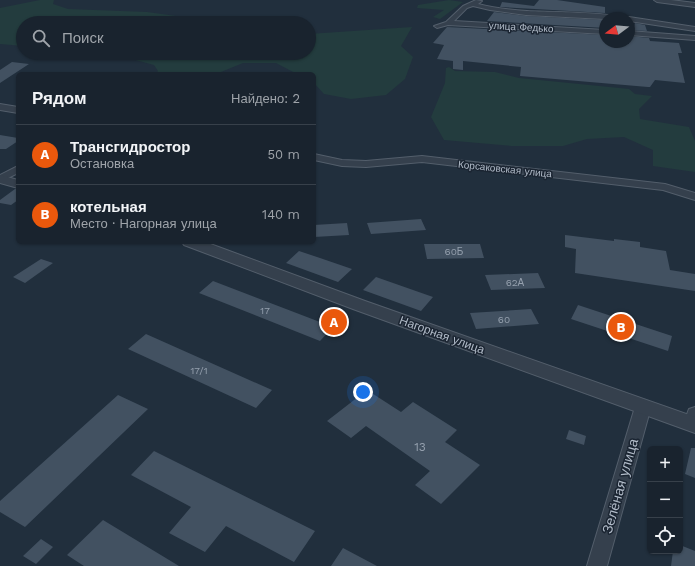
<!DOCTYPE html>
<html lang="ru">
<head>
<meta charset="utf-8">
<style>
	body { margin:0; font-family:"Work Sans",sans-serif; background:#262f3a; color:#f1f3f6 }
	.controls { position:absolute; right:12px; bottom:12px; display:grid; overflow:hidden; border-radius:6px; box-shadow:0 1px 3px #0004 }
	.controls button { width:36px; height:36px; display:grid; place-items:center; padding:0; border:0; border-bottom:1px solid #37404a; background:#19232e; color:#f1f3f6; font:20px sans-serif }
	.compass { position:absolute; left:599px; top:12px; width:36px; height:36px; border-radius:50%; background:#19232e; box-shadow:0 1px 3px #0004; rotate:254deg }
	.you { position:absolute; left:363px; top:392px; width:14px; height:14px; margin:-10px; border:3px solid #fff; border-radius:50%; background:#1a73e8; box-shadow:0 0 0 6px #1a73e833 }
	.badge { display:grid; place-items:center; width:26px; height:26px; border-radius:50%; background:#ea580c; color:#fff; font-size:13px; font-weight:700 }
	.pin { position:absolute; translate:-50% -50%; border:2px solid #fff; box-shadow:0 1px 4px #0006 }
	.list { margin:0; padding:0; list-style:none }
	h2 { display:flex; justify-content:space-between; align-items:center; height:52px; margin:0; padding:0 16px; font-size:17px }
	h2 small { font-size:13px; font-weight:400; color:#9fa4aa }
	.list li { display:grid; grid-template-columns:26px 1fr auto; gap:12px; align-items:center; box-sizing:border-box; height:60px; padding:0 16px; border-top:1px solid #37404a }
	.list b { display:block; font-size:15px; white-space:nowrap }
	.list p { margin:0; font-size:13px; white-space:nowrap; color:#9fa4aa }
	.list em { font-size:13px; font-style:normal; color:#9fa4aa }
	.icon { flex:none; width:22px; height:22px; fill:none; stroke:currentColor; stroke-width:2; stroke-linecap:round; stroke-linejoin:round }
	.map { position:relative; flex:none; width:695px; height:566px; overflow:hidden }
	.search { position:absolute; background:#19232e; box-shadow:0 1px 3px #0004; left:16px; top:16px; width:300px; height:44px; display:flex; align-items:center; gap:10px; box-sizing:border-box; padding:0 14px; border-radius:22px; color:#9fa4aa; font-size:15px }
	.panel { position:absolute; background:#19232e; box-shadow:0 1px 3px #0004; left:16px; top:72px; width:300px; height:172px; border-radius:6px }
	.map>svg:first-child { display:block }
</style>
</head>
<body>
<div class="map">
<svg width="695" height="566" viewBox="0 0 695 566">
	<rect width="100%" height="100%" fill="#212f3d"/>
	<path fill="#233c3e" d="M40,0H54L53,4L68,9L147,12L227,23H23V46L0,44V8Z
		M449,0L463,2L440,19L433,17L444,10L417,8L418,5Z
		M412,27L401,46L413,57L405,79L386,95L351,99L324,94L314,83V74H297L276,63H243L216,74H156L158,71L154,65L110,53H309V34Z
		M449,67L455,71L495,72L519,78L629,89L635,94L652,96L639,109L640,119L689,127L695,141V172L653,166V150L624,137L587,139L563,146H512L444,140L431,117L445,83L446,68Z"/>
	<path fill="#425161" d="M539,0H557L605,7V13L500,7L502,2L534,6Z
		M494,12L526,16L605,20V28L487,21Z
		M635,23L645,25L647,31L629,30V27H634Z
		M447,27L605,35V42L629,44V36L649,38L650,41L679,43L682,53H678L685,83L655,80L650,87H648L520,76L521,67L463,61V70L453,69V61L437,59L444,45L433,43Z
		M12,62L29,64L0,83V70Z
		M0,135L18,138V141L6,149H0Z
		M15,189H18V200L11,205L0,203V200Z
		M421,219L426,230L371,234L367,223Z
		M347,223L349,235L314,237V225Z
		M565,235L614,241V239L640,242V247L666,251L670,270L695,274V291L575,273L576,249L565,247Z
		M424,244H480L484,258L427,259Z
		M299,251L320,258L352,269L338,282L286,263Z
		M41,259L53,263L25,283L13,277Z
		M538,273L545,288L491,290L485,275Z
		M376,277L433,297L421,311L363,290Z
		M213,281L333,327L320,341L199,293Z
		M578,305L672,336L668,351L571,319Z
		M531,309L539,324L476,329L470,313Z
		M146,334L272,390L256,408L128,349Z
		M367,390L401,412L413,402L457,430L445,442L480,465L441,504L415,485L430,471L366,426L351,438L327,421Z
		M118,395L148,409L25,527L0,512V501Z
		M569,430L586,436L584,445L566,439Z
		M691,448H695V478L685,474Z
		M154,451L315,531L294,562L226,526L205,552L169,533L191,507L131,475Z
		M103,520L179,566H84L67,555Z
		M41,539L53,547L36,564L23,556Z
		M680,545L695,551V566H671L673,551H680Z
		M343,548L377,566H331Z"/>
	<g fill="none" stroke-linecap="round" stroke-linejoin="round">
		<defs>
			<path id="minor" d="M476,0L482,1L478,4C494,8 511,10 527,11C543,12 614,12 622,18L605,19L526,15L490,10L473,6L467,8L454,21L605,30V34L448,25L437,28L434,26L446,22L463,6Z
				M654,0H671L695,3V7L657,2Z
				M629,17L695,27V31L629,21V18H626Z
				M629,31L695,36V40L629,35Z
				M0,104L18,107V113L0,110Z
				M314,154L342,160L366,161L422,156L665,184L695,193V200L663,190L422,162L366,167L342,166L314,160Z
				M18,166V173L0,182V175Z
				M643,401L649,403L651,407L607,566H587L635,407L637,403Z
				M695,407V431L688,429C685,423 686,415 689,409Z"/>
			<path id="tertiary" d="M0,175L18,180V188L0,183Z
				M182,242H205L365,301L695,417V433L353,309L184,245Z"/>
		</defs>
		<use href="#minor" stroke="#535e6b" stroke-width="2"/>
		<use href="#tertiary" stroke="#535e6b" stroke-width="2"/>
		<use href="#minor" fill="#35404d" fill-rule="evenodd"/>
		<use href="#tertiary" fill="#35404d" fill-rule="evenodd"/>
	</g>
	<g text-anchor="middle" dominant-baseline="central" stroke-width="3" stroke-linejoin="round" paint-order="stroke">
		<g font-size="10" fill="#b1bbc8" stroke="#1b2532">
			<text transform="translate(521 27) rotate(3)">улица Федько</text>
			<text transform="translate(505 169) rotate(6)">Корсаковская улица</text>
		</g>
		<g font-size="10" fill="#95a0ae">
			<text x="454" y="251">60Б</text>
			<text x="515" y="282">62А</text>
			<text x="265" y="310">17</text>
			<text x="504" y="319">60</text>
			<text x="199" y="370">17/1</text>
		</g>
		<g font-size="12" fill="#b1bbc8" stroke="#1b2532">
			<text transform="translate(442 335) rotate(20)">Нагорная улица</text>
		</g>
		<g font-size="12" fill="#95a0ae">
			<text x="420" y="447">13</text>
		</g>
		<g font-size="14" fill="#b1bbc8" stroke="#1b2532">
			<text transform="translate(620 486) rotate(-74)">Зелёная улица</text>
		</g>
	</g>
</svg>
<div class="controls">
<button>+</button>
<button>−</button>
<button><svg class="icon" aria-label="locate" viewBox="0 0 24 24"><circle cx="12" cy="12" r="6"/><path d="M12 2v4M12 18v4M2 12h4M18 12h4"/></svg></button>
</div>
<svg class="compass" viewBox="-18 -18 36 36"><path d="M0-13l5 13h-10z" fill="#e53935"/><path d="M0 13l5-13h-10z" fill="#9fa4aa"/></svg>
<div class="you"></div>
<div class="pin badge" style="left:334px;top:322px">A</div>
<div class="pin badge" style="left:621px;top:327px">B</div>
<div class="search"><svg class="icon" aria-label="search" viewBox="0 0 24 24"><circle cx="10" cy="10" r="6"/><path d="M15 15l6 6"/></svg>Поиск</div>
<section class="panel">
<h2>Рядом<small>Найдено: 2</small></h2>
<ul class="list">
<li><span class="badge">A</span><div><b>Трансгидростор</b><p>Остановка</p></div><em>50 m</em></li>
<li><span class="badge">B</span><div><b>котельная</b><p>Место · Нагорная улица</p></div><em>140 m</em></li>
</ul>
</section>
</div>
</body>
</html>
